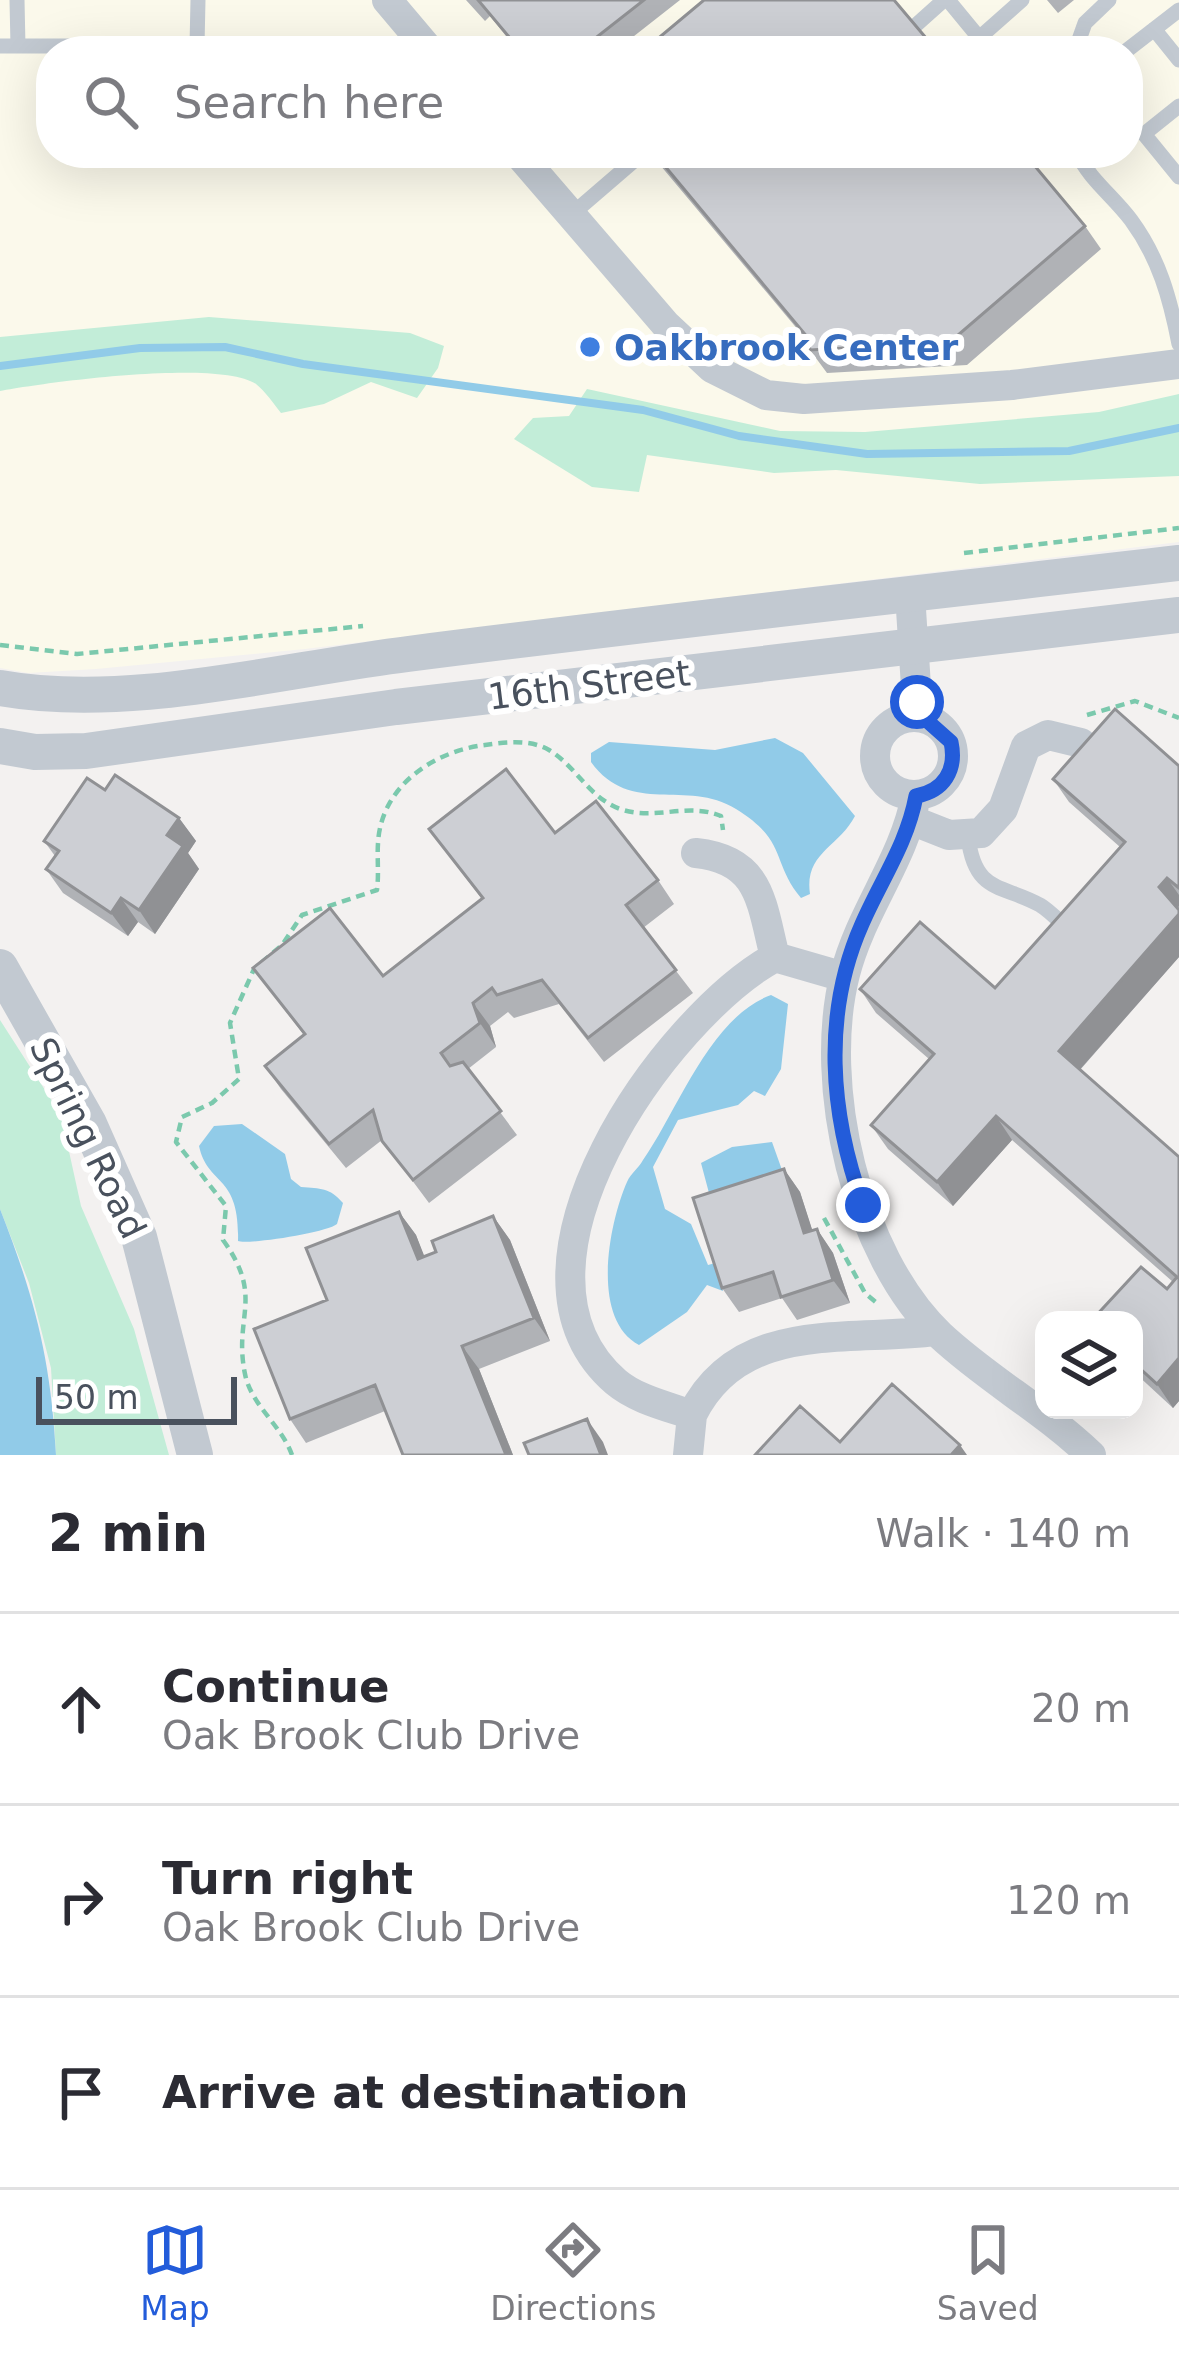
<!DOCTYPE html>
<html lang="en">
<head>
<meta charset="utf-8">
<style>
	body { margin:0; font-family:"DejaVu Sans",sans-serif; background:#f7f7f7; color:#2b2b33 }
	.controls { position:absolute; right:36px; bottom:36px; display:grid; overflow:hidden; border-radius:24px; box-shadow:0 12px 48px #0002 }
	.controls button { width:108px; height:108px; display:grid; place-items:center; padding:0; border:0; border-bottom:3px solid #e1e1e2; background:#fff; color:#2b2b33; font:60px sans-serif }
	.scale { position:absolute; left:36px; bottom:30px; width:201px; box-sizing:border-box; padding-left:12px; border:6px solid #49515d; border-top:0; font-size:33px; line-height:42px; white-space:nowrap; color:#49515d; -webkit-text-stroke:9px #fff; paint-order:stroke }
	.stop { position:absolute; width:36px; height:36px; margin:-27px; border:9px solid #235cda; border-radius:50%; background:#fff }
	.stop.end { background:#235cda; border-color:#fff; box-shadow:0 3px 12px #0008 }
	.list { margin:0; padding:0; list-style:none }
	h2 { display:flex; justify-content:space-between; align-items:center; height:156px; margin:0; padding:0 48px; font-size:51px }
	h2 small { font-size:39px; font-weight:400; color:#7c7c81 }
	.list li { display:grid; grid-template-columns:78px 1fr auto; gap:36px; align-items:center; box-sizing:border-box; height:192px; padding:0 48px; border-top:3px solid #e1e1e2 }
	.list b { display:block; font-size:45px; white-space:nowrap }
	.list p { margin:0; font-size:39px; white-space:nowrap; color:#7c7c81 }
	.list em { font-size:39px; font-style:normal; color:#7c7c81 }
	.icon { flex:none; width:66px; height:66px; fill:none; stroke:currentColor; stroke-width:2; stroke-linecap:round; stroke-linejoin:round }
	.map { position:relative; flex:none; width:1179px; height:1455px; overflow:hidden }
	.search { position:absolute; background:#fff; box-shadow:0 12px 48px #0002; left:36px; right:36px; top:36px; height:132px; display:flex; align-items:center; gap:30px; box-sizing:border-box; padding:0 42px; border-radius:48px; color:#7c7c81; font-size:45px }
	.sheet { height:732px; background:#fff }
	nav { display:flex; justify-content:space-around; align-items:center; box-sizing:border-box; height:168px; border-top:3px solid #e1e1e2; background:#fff; font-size:33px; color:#7c7c81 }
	nav a { display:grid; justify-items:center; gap:6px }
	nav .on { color:#235cda }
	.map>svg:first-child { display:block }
</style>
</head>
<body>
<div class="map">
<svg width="1179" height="1455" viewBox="0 0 1179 1455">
	<rect width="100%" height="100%" fill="#f3f1f0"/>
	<path fill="#fbf9eb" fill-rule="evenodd" d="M0,0H1179V542L305,649L96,669L28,673L0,668ZM51,51H1128V153H51Z"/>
	<path fill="#c2edd8" d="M209,317L410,333L444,346L438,368L417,398L371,382L324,404L281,413C274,404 265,391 256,384C219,359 47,382 0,391V337Z
		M587,389L780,431L865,432L1099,412L1179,394V476L980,484L836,470L774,473L647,455L639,492L592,487L514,439L533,418L569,416Z
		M0,1020L61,1115L81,1206L134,1329L169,1455H56L51,1368L29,1283L0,1209Z"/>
	<path fill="#91cbe8" d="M775,738L803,753L855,816C839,847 804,853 810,894L801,898C771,862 788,841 736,809C686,778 631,817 591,762V753L609,742L715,750Z
		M771,995L788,1004L781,1069L765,1096L754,1091L738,1105L678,1120L653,1167L665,1209L691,1224L708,1265L719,1262L723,1291L707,1285L687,1312L639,1345C590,1319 609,1223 627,1182C631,1173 638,1169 643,1160C677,1112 710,1017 771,995Z
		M242,1124L285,1154L291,1179L301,1187C321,1189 329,1187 343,1203L337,1224C326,1233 246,1245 238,1241C240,1173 208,1187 199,1146L214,1126Z
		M772,1142L782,1170L709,1193L701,1163L732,1147Z
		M0,1209C35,1298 51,1360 56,1455H0Z"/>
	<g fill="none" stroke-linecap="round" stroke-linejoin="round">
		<path stroke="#91cbe8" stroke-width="8" d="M0,366L140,348L225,347L303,364L643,410L739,436L867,454L1069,451L1179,428"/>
		<path stroke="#7bc9ad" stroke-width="4.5" stroke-dasharray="9 6" stroke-linecap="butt" d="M964,553L1179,528
			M0,645L77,654L363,626
			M1087,715L1135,701L1179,718
			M824,1218L865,1293L878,1304
			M292,1455C282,1426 251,1405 245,1374C233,1316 265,1298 223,1240L226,1206L176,1142L182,1117L212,1103L239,1079L230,1023L254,969L282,945L302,915L377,890C379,874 377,859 378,843C381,786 434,751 485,745C506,742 530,739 549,750C577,767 588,797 620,809C654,821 688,802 721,816L723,830"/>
		<path stroke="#c2c9d1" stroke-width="15" d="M17,0L18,46
			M948,0L990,51
			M916,25L944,0
			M1154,29L1179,60
			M979,38L1022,0
			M0,46H197L198,0
			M1075,51L1085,23L1109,0
			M1126,51L1179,10
			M1179,106L1144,134L1179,177
			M1077,153C1090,180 1113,196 1131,220C1159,258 1170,298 1179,344
			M571,215L643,153
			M968,837C975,894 1002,884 1040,905C1050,911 1060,922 1069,930"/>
		<path stroke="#c2c9d1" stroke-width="30" d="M387,0L430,51
			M518,153L666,325L712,368L766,395L804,399L1012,385L1179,364
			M910,594L917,702L924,718
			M875 756a39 39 0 1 1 78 0a39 39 0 1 1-78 0Z
			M916,796C904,860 861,911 845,974C817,1084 856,1255 940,1335C987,1379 1044,1410 1091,1455
			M911,820L949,835L981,833L1003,809L1026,746L1048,735L1081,743
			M696,853C761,860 761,902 775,957
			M844,977L775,957C666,1017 485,1269 616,1382C636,1399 666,1406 692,1415C739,1319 847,1342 935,1331
			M688,1455L692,1415"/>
		<path stroke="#c2c9d1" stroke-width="36" d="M0,688C128,711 279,670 408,654C665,621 922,593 1179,563
			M0,746L35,752L86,751L396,707L1179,615
			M0,967L89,1124L139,1237L195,1455"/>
	</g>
	<path fill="#b0b2b6" d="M466,0H680L615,51H518L490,16L485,21Z
		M1047,0H1074L1058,13Z
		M650,153H1024L1085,226L1101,249L967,365L827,373L810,350L809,343Z
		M1179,766V957L1080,1070L1179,1157V1401L1173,1408L1134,1372V1320L1173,1282L1012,1140L953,1206L888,1149L871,1125L929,1059L876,1013L860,989L995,988L1120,847L1069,802L1053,779Z
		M105,790L179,818L196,841L188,853L199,869L155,934L138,922L128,936L63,893L46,869L55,856L44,841Z
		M429,829L555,833L658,880L674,904L643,928L693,993L604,1062L559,1004L514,1018L508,1012L490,1026L496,1047L468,1069L517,1135L429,1203L382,1140L346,1168L281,1089L265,1066L304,1035L253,968L383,976L482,899Z
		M784,1169L800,1192L812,1230L817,1229L833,1253L850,1303L797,1320L782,1298L739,1312L722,1288Z
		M399,1212L416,1235L424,1257L436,1252L493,1216L510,1240L550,1341L479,1369L513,1455H403L385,1411L306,1443L290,1419L327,1300Z"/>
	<path fill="#909194" d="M179,818L196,841L188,853L199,869L155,934L139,910L167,835Z
		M1167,878L1179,895V906L1175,911L1159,887Z
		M121,898L138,922L128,936L111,913Z
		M1179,914V957L1075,1075L1059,1051Z
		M473,1003L490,1026L496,1047L480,1023Z
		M996,1116L1012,1140L953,1206L937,1182Z
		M784,1169L800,1192L821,1257L804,1233Z
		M399,1212L416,1235L435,1283L418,1259Z
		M493,1216L510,1240L550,1341L534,1318Z
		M817,1229L833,1253L850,1303L833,1280Z
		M462,1346L479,1369L513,1455H506Z
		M1179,1358V1401L1173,1408L1157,1384Z
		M587,1419L603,1442L608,1455H601Z
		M960,1445L967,1455H951Z"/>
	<path fill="#cdcfd4" stroke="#909194" stroke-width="3" d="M478,0H644L579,51H521Z
		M704,0H894L937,51H643Z
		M654,153H1024L1085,226L950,342L810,350L808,338Z
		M1115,709L1179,766V888L1167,878L1159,887L1179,910V914L1059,1051L1179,1157V1358L1157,1384L1134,1363V1320H1092L1141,1267L1167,1289L1177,1277L996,1116L937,1182L871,1125L934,1054L860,989L920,922L995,988L1125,842L1053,779Z
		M506,769L555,833L596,801L658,880L626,905L676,970L588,1038L542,980L497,995L492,988L473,1003L480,1023L441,1053L450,1066L463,1062L501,1111L413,1180L382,1141L373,1110L329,1144L265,1066L305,1034L253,968L330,908L383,976L483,898L429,829Z
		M115,775L179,818L167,835L183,846L139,910L121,898L111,913L46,869L59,851L44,841L87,778L105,790Z
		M784,1169L804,1233L817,1229L833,1280L781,1297L773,1272L722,1288L693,1198Z
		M399,1212L418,1259L436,1252L432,1241L493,1216L534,1318L462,1346L506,1455H403L375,1385L290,1419L254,1329L327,1300L306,1248Z
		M892,1384L960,1445L951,1455H755L800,1406L840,1442Z
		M587,1419L601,1455H529L524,1443Z"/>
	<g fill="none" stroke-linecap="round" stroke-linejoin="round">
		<path stroke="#235cda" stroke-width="15" d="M863,1205C830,1114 822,1014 862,924C881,880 907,844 916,796C944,791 957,770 951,742L924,718L917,702"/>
	</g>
	<circle fill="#3f7fe0" stroke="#fff" stroke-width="4.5" cx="590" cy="347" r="12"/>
	<g text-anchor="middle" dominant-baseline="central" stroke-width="12" stroke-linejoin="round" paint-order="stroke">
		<g font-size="36" font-weight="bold" fill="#366cbe" stroke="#fff" text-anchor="start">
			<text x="614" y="347">Oakbrook Center</text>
		</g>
		<g font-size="36" fill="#49515d" stroke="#fff">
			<text transform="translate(589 685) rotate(-7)">16th Street</text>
			<text transform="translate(88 1138) rotate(64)">Spring Road</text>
		</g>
	</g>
</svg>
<div class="controls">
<button><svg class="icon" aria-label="layers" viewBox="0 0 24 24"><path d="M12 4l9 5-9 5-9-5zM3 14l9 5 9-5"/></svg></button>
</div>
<div class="scale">50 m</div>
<div class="stop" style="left:917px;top:702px"></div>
<div class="stop end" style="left:863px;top:1205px"></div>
<div class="search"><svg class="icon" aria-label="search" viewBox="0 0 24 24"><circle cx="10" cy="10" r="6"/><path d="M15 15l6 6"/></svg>Search here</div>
</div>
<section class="sheet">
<h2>2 min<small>Walk · 140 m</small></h2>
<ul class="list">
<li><svg class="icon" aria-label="ahead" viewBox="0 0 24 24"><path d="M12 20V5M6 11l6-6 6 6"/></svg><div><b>Continue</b><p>Oak Brook Club Drive</p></div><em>20 m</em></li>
<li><svg class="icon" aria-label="right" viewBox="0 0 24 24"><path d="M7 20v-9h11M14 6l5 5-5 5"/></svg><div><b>Turn right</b><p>Oak Brook Club Drive</p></div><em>120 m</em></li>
<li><svg class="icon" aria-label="arrive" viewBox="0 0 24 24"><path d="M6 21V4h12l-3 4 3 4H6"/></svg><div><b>Arrive at destination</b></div></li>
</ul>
</section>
<nav>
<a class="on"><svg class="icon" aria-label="map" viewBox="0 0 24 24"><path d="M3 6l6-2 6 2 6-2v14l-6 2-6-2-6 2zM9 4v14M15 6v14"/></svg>Map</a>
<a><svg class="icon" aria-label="directions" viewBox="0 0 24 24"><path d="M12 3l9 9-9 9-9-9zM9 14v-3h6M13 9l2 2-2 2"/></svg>Directions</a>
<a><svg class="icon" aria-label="saved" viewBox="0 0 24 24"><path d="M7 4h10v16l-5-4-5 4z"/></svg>Saved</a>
</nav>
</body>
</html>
